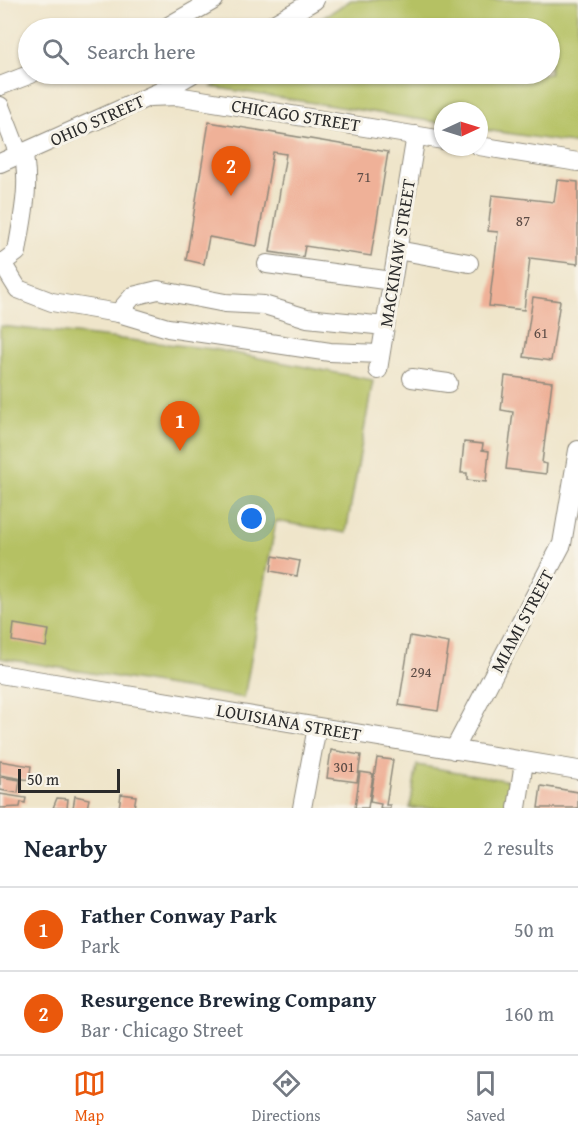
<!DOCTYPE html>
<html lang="en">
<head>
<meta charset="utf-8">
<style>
	body { margin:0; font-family:"Gentium Book Plus",serif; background:#f2f2f3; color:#1f2937 }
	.compass { position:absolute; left:434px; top:102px; width:54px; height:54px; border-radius:50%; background:#fff; box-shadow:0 2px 4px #0004; rotate:86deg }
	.scale { position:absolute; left:18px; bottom:15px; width:102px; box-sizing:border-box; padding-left:6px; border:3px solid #2b2b2b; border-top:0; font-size:16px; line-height:21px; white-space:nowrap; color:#2b2b2b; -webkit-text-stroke:4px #f7f3e8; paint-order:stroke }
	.you { position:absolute; left:252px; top:519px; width:21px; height:21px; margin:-15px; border:4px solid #fff; border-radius:50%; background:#1a73e8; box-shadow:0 0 0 9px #1a73e833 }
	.badge { display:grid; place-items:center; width:39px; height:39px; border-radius:50%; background:#ea580c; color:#fff; font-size:20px; font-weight:700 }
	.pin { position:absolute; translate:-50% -50px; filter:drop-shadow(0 2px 3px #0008) }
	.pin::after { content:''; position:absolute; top:32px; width:21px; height:18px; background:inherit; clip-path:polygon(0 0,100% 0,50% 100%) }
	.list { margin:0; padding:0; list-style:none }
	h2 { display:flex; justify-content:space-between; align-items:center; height:78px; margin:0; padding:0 24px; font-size:26px }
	h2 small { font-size:20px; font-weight:400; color:#747a83 }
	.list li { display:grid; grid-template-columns:39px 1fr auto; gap:18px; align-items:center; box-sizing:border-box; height:84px; padding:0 24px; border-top:2px solid #e0e1e3 }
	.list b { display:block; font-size:22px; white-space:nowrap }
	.list p { margin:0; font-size:20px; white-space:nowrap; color:#747a83 }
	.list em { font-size:20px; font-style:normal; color:#747a83 }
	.icon { flex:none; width:33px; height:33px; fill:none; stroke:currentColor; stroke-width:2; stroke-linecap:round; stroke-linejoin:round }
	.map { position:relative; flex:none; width:578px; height:808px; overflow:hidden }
	.search { position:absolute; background:#fff; box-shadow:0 2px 4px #0004; left:18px; right:18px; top:18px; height:66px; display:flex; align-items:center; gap:15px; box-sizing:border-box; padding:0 21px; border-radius:33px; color:#747a83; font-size:22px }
	.sheet { height:246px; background:#fff }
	nav { display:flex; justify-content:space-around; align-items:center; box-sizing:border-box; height:84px; border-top:2px solid #e0e1e3; background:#fff; font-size:16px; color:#747a83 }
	nav a { display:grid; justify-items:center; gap:3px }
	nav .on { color:#ea580c }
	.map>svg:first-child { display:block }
</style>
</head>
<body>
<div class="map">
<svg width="578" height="808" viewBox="0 0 578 808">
	<rect width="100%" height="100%" fill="#f7f3e8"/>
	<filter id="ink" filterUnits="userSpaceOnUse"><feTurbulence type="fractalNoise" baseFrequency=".0167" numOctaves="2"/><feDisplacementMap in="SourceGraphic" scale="12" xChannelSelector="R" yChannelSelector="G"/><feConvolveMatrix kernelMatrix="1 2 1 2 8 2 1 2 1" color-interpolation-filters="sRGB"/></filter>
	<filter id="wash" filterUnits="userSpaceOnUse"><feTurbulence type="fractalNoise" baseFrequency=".008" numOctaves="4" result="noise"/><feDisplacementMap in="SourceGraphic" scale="24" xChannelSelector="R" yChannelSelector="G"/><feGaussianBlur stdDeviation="1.35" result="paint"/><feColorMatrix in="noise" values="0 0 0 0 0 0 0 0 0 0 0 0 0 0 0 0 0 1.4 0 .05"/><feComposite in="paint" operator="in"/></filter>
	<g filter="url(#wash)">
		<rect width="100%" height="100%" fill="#efe5ca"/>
		<path fill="#b5c163" stroke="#707647" stroke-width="1.5" d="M351,0H578V144L479,129V111H443V123L212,87L234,74H550V28H306Z
			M0,326L213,349L373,380L346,533L276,521L244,698L0,658Z
			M417,765L511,781L506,808H410Z"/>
		<g id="blocks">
			<path fill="#efb198" d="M209,122L388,152L371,256L305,246L303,257L270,252L286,154L273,152L257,246L209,237L204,264L186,260Z
				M557,180L578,182V264L530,258L524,310L489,306L498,232L488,231L492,195L554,202Z
				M533,297L560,301L551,361L524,357Z
				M505,376L552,382L542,463L547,464L546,474L506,469L513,412L501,410Z
				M464,442L483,444L482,450L489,451L486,482L467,480V473H461Z
				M273,556L300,561L297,576L271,571Z
				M14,624L49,630L46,647L12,641Z
				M410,636L449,643L438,711L399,705Z
				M331,750L361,755L357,782L327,778Z
				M377,758L393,760L386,805H390V808H380L381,804L370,802Z
				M0,761L31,766L29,780L0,775Z
				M360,772L373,774L368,808H355Z
				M0,777L20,780L18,793L0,790Z
				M541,786L578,792V808H538Z
				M0,794L26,798L25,803L21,802L20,807L0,808Z
				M121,794L136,796L134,808H119Z
				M75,796L89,799L87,808H73Z
				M57,798L68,799L67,808H53Z"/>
		</g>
	</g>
	<g filter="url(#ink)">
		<use href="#blocks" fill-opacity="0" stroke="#8d887a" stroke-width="1.5"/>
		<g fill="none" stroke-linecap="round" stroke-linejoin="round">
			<defs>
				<path id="minor" d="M165,28L214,0
					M267,28L315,0
					M0,86L31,74
					M149,97L177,96L443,140
					M0,106L19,155
					M479,146L578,162
					M0,163L166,89L192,74
					M397,250L469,263
					M0,262L2,263L17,252C22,219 31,185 23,153
					M2,263L18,289L52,302L118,313L168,328L330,352L380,354
					M267,264L392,281
					M118,313L133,296L158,290L225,303L264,305L307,318L385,326
					M378,370L416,135
					M412,378L448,383
					M0,674L578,770
					M454,750L562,544L578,450
					M302,808L317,727
					M517,808L524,762"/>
			</defs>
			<use href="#minor" stroke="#8d887a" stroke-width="20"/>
			<use href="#minor" stroke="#fff" stroke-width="18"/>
		</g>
	</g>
	<g text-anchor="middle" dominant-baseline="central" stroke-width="6" stroke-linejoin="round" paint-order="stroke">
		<g font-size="15" fill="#5c4c46">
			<text x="364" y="176">71</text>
			<text x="523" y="220">87</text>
			<text x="541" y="332">61</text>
			<text x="421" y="671">294</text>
			<text x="344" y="766">301</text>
		</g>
		<g font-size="18" fill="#2b2b2b" stroke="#f7f3e8">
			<text transform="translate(296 115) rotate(9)">CHICAGO STREET</text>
			<text transform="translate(97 120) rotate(-24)">OHIO STREET</text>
			<text transform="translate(397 253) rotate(-81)">MACKINAW STREET</text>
			<text transform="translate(522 621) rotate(-62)">MIAMI STREET</text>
			<text transform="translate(289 722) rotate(10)">LOUISIANA STREET</text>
		</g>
	</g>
</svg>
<svg class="compass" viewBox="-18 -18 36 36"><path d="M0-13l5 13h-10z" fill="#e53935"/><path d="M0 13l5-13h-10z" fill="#747a83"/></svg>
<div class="scale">50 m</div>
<div class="you"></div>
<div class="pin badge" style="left:180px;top:451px">1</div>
<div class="pin badge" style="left:231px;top:196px">2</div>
<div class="search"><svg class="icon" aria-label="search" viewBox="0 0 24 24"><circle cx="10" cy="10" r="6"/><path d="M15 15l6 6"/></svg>Search here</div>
</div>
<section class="sheet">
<h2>Nearby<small>2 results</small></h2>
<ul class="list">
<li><span class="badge">1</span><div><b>Father Conway Park</b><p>Park</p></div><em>50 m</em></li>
<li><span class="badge">2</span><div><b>Resurgence Brewing Company</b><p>Bar · Chicago Street</p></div><em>160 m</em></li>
</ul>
</section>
<nav>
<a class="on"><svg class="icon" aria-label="map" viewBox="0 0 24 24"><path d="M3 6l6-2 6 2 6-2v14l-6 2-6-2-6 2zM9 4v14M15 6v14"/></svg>Map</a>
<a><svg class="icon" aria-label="directions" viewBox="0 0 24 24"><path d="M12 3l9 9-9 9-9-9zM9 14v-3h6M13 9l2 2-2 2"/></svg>Directions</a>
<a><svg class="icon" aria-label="saved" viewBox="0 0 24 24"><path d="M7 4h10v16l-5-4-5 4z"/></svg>Saved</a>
</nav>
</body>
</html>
